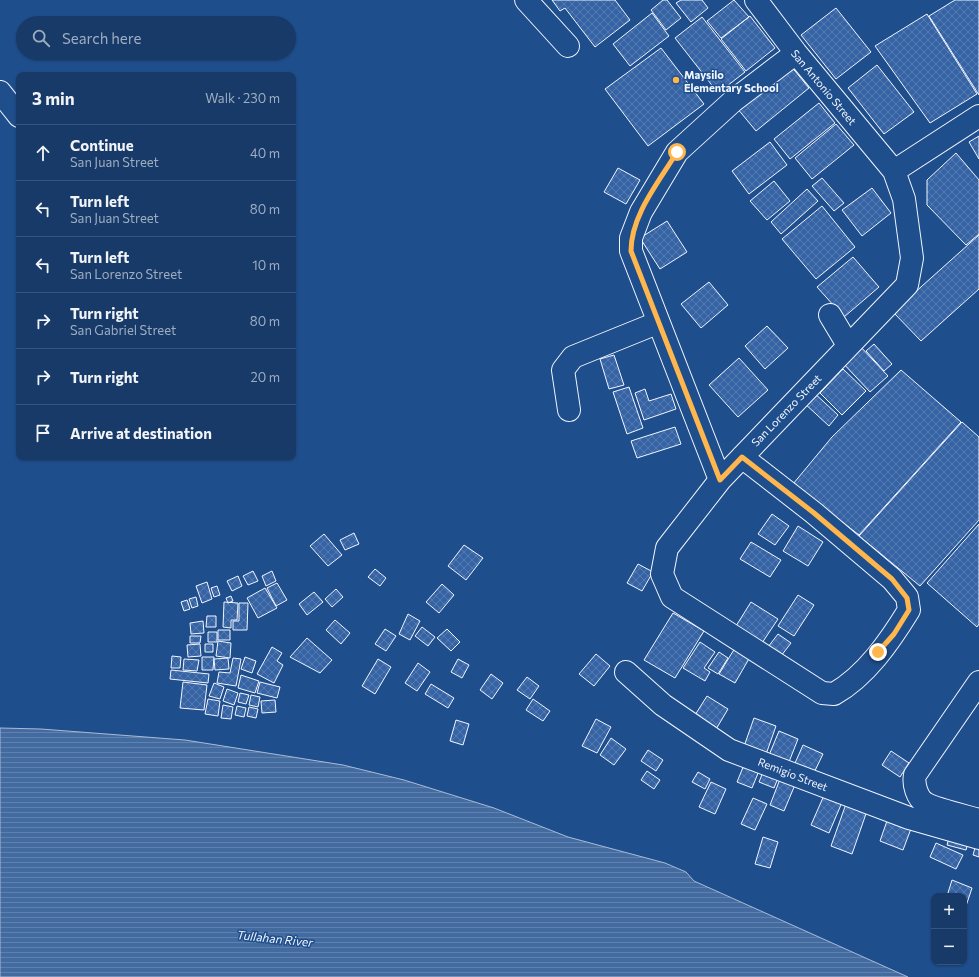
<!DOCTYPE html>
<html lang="en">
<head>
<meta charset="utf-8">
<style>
	body { margin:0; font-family:Commissioner,sans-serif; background:#244571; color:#f1f3f6 }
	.controls { position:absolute; right:12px; bottom:12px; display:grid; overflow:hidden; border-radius:8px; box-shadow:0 1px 3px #0004 }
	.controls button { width:36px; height:36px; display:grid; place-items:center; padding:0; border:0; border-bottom:1px solid #36547d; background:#173a69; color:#f1f3f6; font:20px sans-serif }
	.stop { position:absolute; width:12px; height:12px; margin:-9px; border:3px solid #ffb74d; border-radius:50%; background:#fff }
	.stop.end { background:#ffb74d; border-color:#fff; box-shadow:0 1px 4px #0008 }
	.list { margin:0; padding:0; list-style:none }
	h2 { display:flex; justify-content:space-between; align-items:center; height:52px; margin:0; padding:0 16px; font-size:17px }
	h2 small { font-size:13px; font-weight:400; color:#9eadc0 }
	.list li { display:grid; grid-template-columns:26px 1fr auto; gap:12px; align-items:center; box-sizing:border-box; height:56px; padding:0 16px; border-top:1px solid #36547d }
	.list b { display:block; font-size:15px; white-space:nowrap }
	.list p { margin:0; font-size:13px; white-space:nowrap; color:#9eadc0 }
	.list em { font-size:13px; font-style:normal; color:#9eadc0 }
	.icon { flex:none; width:22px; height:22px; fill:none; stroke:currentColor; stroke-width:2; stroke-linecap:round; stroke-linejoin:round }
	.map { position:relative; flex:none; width:979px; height:977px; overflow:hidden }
	.search { position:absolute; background:#173a69; box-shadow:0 1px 3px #0004; left:16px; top:16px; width:280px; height:44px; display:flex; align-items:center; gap:10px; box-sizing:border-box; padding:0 14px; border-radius:22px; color:#9eadc0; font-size:15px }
	.panel { position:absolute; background:#173a69; box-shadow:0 1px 3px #0004; left:16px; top:72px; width:280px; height:388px; border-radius:8px }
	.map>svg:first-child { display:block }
</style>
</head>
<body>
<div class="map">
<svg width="979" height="977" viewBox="0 0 979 977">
	<defs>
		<pattern id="water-rules" width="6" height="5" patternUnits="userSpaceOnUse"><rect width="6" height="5" fill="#446ba0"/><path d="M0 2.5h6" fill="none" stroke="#5f81ae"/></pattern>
		<pattern id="building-cross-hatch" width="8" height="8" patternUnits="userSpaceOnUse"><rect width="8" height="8" fill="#3563a3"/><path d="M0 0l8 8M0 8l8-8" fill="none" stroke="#537ab1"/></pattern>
	</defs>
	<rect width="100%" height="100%" fill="#1f4e8c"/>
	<path fill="url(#water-rules)" stroke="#a8bbd7" d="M0,728L41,729L185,740L343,765L404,780L494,808L568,837L665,863L686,872L694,881L908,977H0Z"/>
	<path fill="url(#building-cross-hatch)" stroke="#f2f6ff" d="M552,0H615L630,20L595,47L565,8L560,11Z
		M663,0H667L681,18L666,30L651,10Z
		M681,0H702L708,8L691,22L676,3Z
		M734,0L749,17L721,38L707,21Z
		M955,0H979V95L929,16Z
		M836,8L871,52L836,79L801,35Z
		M652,13L669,36L630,66L613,44Z
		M927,14L977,94L930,123L875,46Z
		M750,16L775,48L746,71L721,39Z
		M702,17L745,72L718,93L675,38Z
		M661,48L704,104L648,146L605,89Z
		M790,65L809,88L756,131L737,108Z
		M877,65L914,112L884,134L848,88Z
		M819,103L835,123L790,159L774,139Z
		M836,124L854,145L812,179L795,158Z
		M979,136V159L969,142Z
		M770,142L787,165L749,194L732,171Z
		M956,153L979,180V234L966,245L927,205V180Z
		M618,168L640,180L626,204L604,192Z
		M822,178L844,203L834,211L812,186Z
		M774,181L790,201L767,220L750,201Z
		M872,188L891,213L862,236L842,210Z
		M807,189L818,201L781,234L771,222Z
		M822,206L855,247L816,279L782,239Z
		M667,221L687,252L660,269L640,238Z
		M979,235V289L921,341L893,312Z
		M853,257L879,287L844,317L817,287Z
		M709,282L728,305L701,328L681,304Z
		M767,326L788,348L765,369L745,346Z
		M874,344L892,364L884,371L866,351Z
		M859,345L888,376L870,392L841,361Z
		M614,355L624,385L609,389L600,359Z
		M739,358L768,390L738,417L709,385Z
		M843,369L866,391L842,415L820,393Z
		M901,370L961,422L859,535L793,484L832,437Z
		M629,387L643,428L627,434L613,392Z
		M645,389L649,401L671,394L676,409L644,420L635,393Z
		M812,391L838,415L829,426L803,402Z
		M962,422L979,437V520L920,586L859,536Z
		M675,427L681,444L637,458L631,441Z
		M772,514L789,526L775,545L758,534Z
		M979,524V624L977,627L927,583Z
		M798,526L823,542L808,566L783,551Z
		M354,533L359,544L345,550L340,540Z
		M324,534L342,555L328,566L310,546Z
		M751,542L781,560L770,577L740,559Z
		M464,545L483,558L466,580L448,566Z
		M638,564L653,572L642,591L627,583Z
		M375,569L386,578L380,586L368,577Z
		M253,571L258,581L248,585L243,576Z
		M272,571L276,581L266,586L262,576Z
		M238,576L242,586L232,591L227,581Z
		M207,582L212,599L202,603L196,586Z
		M277,583L287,600L276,606L267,588Z
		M442,584L454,595L439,613L426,602Z
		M217,586L220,595L214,597L211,588Z
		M265,588L277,608L258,618L247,598Z
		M336,589L343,597L332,607L325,599Z
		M314,592L323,602L307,615L299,604Z
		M798,595L814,605L794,636L778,626Z
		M231,596L233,601L228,603L226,598Z
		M196,597L198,606L192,608L189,599Z
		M187,600L190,609L184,611L181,602Z
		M224,602L238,603L237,620H231V628L223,627Z
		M751,602L778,619L762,643L736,626Z
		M239,603H248L247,630H233V621H239Z
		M673,613L704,631L675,678L644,660Z
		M408,614L420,621L410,640L399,634Z
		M207,616H216V627H206Z
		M335,620L350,633L341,644L326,630Z
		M203,621L204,633L191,634L190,623Z
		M422,627L435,637L428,646L415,636Z
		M385,629L396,636L386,651L375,644Z
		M447,629L460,642L451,651L437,638Z
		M218,630H230V640H218Z
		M208,632H217V642H208Z
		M778,634L791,643L781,656L768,647Z
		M190,636H201L200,643H190Z
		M307,638L332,660L320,673L290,657Z
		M218,641L231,643L230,658L216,656Z
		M700,642L715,652L704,668L710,672L705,681L683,668Z
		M200,644L201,656L188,657L187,645Z
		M205,644H213V652H205Z
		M272,647L282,653L277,661L283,665L274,683L257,674Z
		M735,648L750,657L735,683L719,674Z
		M719,652L728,658L718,674L708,668Z
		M596,654L610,666L594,686L579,674Z
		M172,656L181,657L180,668H171Z
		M202,657H214L213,670H202Z
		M245,657L256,661L252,673L241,669Z
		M228,658L229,669L215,670L214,659Z
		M233,658L241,659L236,686L217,683L219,672L230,673Z
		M184,659L199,660L197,671L183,670Z
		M378,659L391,667L375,694L362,686Z
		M458,659L469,665L462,678L451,672Z
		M418,663L430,672L417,691L405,683Z
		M171,670L209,674L208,683L170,679Z
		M491,674L503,683L492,699L480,690Z
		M241,675L259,681L255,693L238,688Z
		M527,677L539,686L530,699L517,690Z
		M183,682L207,685L204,710L180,708Z
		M260,682L280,687L277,698L257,693Z
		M214,683L224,687L220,699L209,696Z
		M431,684L454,698L448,708L425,694Z
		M227,689L238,693L234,705L223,701Z
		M240,693L249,695L246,704L238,702Z
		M251,695L260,697L258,707L249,705Z
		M707,696L728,709L712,736L690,723Z
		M208,699L220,701L218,716L205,714Z
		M533,699L550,711L543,721L526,710Z
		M275,700L276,712L262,713L261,701Z
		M223,705L233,707L231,719L221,718Z
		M237,706L246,708L244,717L235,715Z
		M249,707L258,709L256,718L247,716Z
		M754,718L776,726L764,760L742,752Z
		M596,719L611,727L597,753L582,746Z
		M456,720L469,724L463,745L450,741Z
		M779,731L798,739L787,767L767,760Z
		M611,738L626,749L614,765L600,755Z
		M803,745L823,754L811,779L792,770Z
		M648,750L663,760L656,771L641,761Z
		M891,751L909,763L900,777L882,765Z
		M746,760L761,766L752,788L737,782Z
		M765,767L780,773L774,788L759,782Z
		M647,771L660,780L654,789L641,780Z
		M698,772L710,779L705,789L692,782Z
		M782,774L797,780L784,811L770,805Z
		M711,782L726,789L715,814L699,807Z
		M825,793L843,800L829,833L811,825Z
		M753,798L767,804L755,830L741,824Z
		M847,801L868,808L852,854L831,846Z
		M888,818L912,826L903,850L880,841Z
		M950,834L969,839L966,850L947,845Z
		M763,837L778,842L770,868L755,864Z
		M977,841L979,842V857L973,855Z
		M936,843L963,855L956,869L930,857Z
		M952,880L972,888L965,909L964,896H947Z"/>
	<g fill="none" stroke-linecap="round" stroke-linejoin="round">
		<defs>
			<path id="minor" d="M526,0L568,46
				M0,92L19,116
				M894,171L979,116
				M830,315L848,345
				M569,410L563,370L573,357L657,323
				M742,457L814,513L892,579L907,597L909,610C890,641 866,676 834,694L822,693L672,597L662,574L667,548L720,480L907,285L912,258L904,199L894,171L796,53L756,0
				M720,480L631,251V238L641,212L677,152L733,101L796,53
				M626,672L663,705L729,750L909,818L979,838
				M979,682L915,775C913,784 917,798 925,803C932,808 969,817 979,820"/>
		</defs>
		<use href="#minor" stroke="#f2f6ff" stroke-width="24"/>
		<use href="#minor" stroke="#1f4e8c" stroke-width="22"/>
	</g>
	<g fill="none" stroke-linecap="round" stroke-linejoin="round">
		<path stroke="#ffb74d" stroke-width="5" d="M677,152C659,182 631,215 631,251L720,480L742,457L814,513L892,579L907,598L909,610L894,634L878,652"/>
	</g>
	<circle fill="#ffb74d" stroke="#1f4e8c" stroke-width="1.5" cx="676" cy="80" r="4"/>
	<g text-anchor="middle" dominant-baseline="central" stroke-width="3" stroke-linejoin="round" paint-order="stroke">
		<g font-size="11" font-weight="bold" fill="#f2f6ff" stroke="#1f4e8c" text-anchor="start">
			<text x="684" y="74">Maysilo<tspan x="684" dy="13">Elementary School</tspan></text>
		</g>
		<g font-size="11" fill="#f2f6ff" stroke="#1f4e8c">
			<text transform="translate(824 87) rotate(50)">San Antonio Street</text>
			<text transform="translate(786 410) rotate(-46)">San Lorenzo Street</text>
			<text transform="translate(793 774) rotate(21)">Remigio Street</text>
		</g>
		<g font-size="12" font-style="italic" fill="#f2f6ff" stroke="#1f4e8c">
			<text transform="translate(275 938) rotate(6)">Tullahan River</text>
		</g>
	</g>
</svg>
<div class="controls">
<button>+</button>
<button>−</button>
</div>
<div class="stop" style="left:677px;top:152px"></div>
<div class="stop end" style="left:878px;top:652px"></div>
<div class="search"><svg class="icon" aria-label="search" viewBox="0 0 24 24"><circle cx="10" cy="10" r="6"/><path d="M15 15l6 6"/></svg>Search here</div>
<section class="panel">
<h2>3 min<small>Walk · 230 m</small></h2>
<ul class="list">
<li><svg class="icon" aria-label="ahead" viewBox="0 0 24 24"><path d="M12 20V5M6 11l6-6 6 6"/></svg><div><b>Continue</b><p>San Juan Street</p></div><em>40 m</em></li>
<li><svg class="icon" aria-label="left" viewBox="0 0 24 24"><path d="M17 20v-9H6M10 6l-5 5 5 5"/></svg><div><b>Turn left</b><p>San Juan Street</p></div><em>80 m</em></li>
<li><svg class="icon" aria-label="left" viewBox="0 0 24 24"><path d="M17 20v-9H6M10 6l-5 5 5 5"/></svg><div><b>Turn left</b><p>San Lorenzo Street</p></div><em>10 m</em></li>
<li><svg class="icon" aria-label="right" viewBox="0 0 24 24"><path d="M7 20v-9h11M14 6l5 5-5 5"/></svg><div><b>Turn right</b><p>San Gabriel Street</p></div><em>80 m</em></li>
<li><svg class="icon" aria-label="right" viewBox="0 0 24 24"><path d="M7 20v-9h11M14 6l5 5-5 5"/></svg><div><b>Turn right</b></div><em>20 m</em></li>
<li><svg class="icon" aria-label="arrive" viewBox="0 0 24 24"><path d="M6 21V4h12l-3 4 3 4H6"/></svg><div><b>Arrive at destination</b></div></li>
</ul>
</section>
</div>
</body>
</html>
